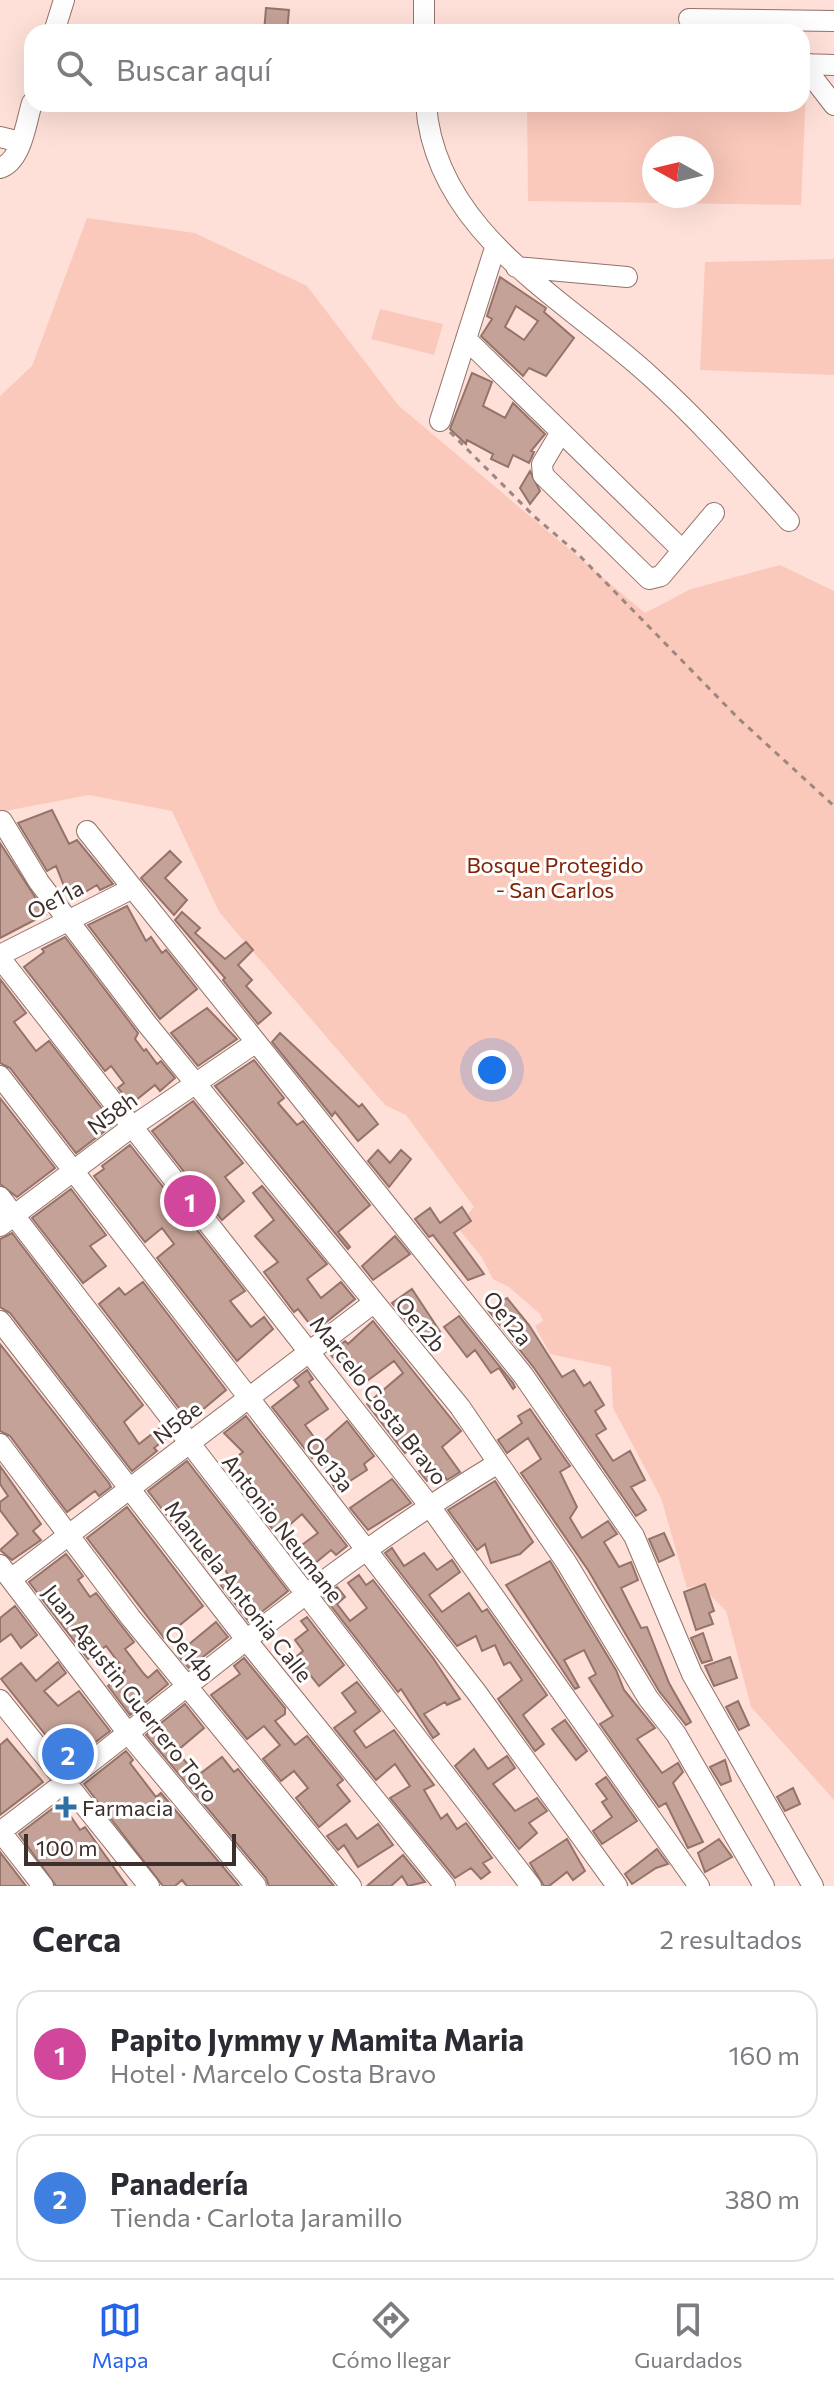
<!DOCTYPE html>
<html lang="es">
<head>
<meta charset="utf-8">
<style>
	body { margin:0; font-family:Commissioner,sans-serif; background:#f7f7f7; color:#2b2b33 }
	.compass { position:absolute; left:642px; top:136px; width:72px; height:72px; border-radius:50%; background:#fff; box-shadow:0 8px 32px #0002; rotate:278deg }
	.scale { position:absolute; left:24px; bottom:20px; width:212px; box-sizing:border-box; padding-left:8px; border:4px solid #3d2f2b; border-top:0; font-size:22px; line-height:28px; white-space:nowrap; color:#3d2f2b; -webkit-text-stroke:6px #fff; paint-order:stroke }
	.you { position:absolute; left:492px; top:1070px; width:28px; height:28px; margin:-20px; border:6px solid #fff; border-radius:50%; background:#1a73e8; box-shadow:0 0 0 12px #1a73e833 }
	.badge { display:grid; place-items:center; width:52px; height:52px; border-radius:50%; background:#2563eb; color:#fff; font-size:26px; font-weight:700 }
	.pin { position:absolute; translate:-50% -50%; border:4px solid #fff; box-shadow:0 2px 8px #0006 }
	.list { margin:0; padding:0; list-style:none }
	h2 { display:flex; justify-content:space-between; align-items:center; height:104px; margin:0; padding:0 32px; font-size:34px }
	h2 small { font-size:26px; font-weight:400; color:#7c7c81 }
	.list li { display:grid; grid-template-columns:52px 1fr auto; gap:24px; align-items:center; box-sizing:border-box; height:128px; margin:0 16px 16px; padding:0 16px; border:2px solid #e1e1e2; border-radius:24px }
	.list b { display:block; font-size:30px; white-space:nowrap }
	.list p { margin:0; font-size:26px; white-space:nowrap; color:#7c7c81 }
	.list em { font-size:26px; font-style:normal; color:#7c7c81 }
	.icon { flex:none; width:44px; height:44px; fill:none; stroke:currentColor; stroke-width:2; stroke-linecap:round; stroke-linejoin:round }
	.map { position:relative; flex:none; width:834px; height:1886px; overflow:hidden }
	.search { position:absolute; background:#fff; box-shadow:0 8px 32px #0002; left:24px; right:24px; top:24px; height:88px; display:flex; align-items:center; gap:20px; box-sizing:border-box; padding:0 28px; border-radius:24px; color:#7c7c81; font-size:30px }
	.sheet { height:392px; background:#fff }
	nav { display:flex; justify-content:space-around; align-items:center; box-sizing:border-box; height:112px; border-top:2px solid #e1e1e2; background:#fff; font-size:22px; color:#7c7c81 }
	nav a { display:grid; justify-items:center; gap:4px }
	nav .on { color:#2563eb }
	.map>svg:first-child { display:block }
</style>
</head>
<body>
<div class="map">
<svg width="834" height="1886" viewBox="0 0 834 1886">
	<rect width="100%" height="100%" fill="#fee0d8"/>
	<path fill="#fbc9bb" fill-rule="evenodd" d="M802,67H807L801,205L528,201L527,104H802ZM654,148H702V196H654Z
		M87,218L195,233L307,286L398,405L645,613L691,589L780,565L834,591V1800L751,1707L726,1611L700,1585L687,1588L661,1498L613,1408L611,1367L550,1354L535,1326L543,1321L540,1314L509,1287L493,1279L481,1256L457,1227L474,1207L406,1115L385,1105L219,912L172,811L89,795L0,812V396L32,366Z
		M834,259V375L700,370L705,262Z
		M380,309L443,324L434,355L371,339Z"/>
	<path fill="#c5a298" stroke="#94736a" stroke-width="2" fill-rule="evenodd" d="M266,8L289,10L287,32H264Z
		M500,277L546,308L544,312L574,338L546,376L529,368L523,376L481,336L492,319L487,316ZM516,306L538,321L524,340L505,327Z
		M472,373L492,382L483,406L505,418L513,403L545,434L531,451L534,452L529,463L513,455L508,467L491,459L493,454L467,440L466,444L450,429Z
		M530,471L540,491L530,504L520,488Z
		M52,810L69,844L77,840L113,884L100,890L97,885L70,901L56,866L47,871L18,823Z
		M0,843L46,914L0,938Z
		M170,851L181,862L165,878L187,900L174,915L141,878Z
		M127,906L146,941L151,937L162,953L166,950L197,989L160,1019L88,925Z
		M182,912L200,928L195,933L225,959L246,942L253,950L238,965L252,980L246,986L271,1013L258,1024L223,980L225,978L175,920Z
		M65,937L138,1033L135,1039L144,1051L146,1049L157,1064L161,1061L175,1078L160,1091L155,1085L131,1104L118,1088L124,1083L111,1066L105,1071L24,967L44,952L42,949Z
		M0,979L26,1013L14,1022L36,1051L49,1041L114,1124L76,1153L10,1068L0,1063Z
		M207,1008L237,1039L198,1066L171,1033Z
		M280,1033L359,1107L362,1104L378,1124L358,1141L335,1112L332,1116L272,1042Z
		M254,1060L284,1098L278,1103L297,1125L303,1121L370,1205L338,1232L350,1247L348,1249L215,1086Z
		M0,1098L55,1168L17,1197L0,1184Z
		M193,1101L243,1163L225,1177L244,1201L222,1220L152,1131Z
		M130,1145L245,1291L230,1301L251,1327L264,1317L273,1329L237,1361L157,1258L174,1244L162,1228L145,1242L94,1176L104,1169L102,1166Z
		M378,1150L390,1163L401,1150L411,1159L389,1187L368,1161Z
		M262,1186L327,1264L307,1279L321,1298L341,1282L355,1299L315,1331L298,1309L294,1312L264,1272L278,1262L255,1236L274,1220L253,1193Z
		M71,1189L106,1235L90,1246L106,1266L83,1283L32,1218Z
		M462,1207L471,1221L454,1233L484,1274L468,1280L433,1235L429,1237L415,1219L430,1208L440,1223Z
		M12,1233L143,1405L124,1422L139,1444L161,1427L168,1437L154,1448L157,1451L132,1471L10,1313L0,1307V1239Z
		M395,1236L410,1254L373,1280L362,1266Z
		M143,1282L226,1390L189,1421L99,1304L119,1288L125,1295Z
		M412,1289L443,1336L428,1347L392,1303Z
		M507,1298L529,1325L562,1377L574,1370L584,1386L590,1382L604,1405L595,1411L606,1429L596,1435L613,1461L630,1451L645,1480L631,1487L646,1510L636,1516L534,1368L488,1310Z
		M459,1316L513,1383L515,1387L513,1389L499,1368L491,1373L475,1350L467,1357L444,1327Z
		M373,1321L461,1431L442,1447L460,1472L447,1480L441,1471L427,1481L419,1471L427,1464L412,1447L405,1453L367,1404L403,1373L394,1361L359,1387L329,1353L345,1341L348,1344Z
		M0,1344L109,1483L111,1487L99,1496L95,1491L67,1512L10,1436L0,1431Z
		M307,1370L313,1379L309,1382L328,1409L305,1425L320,1445L347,1421L374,1456L364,1464L367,1470L336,1490L316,1455L312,1458L272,1407L299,1386L294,1380Z
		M530,1409L570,1466L560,1472L577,1507L570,1518L582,1538L608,1521L617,1534L604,1542L619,1567L631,1562L638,1580L621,1588L641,1628L647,1627L669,1683L691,1722L686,1725L659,1691L588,1570L521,1473L541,1459L528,1438L507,1453L498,1440L522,1423L518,1416Z
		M246,1416L347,1546L336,1555L331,1550L313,1565L317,1570L309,1576L291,1553L318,1533L302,1514L286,1528L283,1524L274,1531L229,1473L235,1468L230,1462L243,1452L224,1433Z
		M187,1461L288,1591L249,1622L220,1584L229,1576L217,1557L206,1566L199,1557L203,1554L189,1537L186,1540L148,1491Z
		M0,1466L41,1524L33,1531L41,1540L12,1560L0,1550L18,1534L0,1510V1502L8,1496L0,1484Z
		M392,1479L411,1503L368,1530L350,1508Z
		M495,1481L533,1542L520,1554L491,1563L485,1544L477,1550L448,1510Z
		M127,1507L203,1606L164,1638L87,1538Z
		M664,1533L674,1555L659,1562L649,1539Z
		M392,1548L404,1566L424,1553L437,1570L452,1560L460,1572L429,1595L442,1612L469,1593L482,1612L487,1609L547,1695L523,1715L544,1744L535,1751L498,1699L522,1680L510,1662L504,1665L495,1645L482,1651L476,1636L457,1646L385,1553Z
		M66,1554L83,1576L78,1580L90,1597L96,1593L134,1642L125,1649L144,1674L148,1678L157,1670L168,1684L130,1715L108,1686L125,1671L106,1646L88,1659L29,1582Z
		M550,1561L616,1670L624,1690L655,1728L637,1739L662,1773L678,1763L683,1772L673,1783L703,1842L688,1848L666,1803L659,1807L600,1724L613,1716L589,1678L596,1674L584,1650L564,1660L579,1687L575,1689L506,1585Z
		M359,1575L366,1585L373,1580L433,1658L460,1699L447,1705L445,1702L424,1714L439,1734L433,1738L401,1689L398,1692L324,1597L337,1587L345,1597L337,1604L350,1621L367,1608L348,1583Z
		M705,1584L714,1611L709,1613L713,1624L696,1630L684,1592Z
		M15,1606L37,1635L21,1648L11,1634L0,1642V1618Z
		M307,1617L344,1665L319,1686L296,1657L303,1651L295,1640L308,1630L301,1621Z
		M216,1622L228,1637L189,1668L177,1654Z
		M703,1633L712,1660L702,1663L691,1638Z
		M730,1657L737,1678L714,1686L705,1666Z
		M244,1658L285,1708V1714L275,1721L295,1745L307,1736L343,1780L337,1785L350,1801L319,1827L296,1798L308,1788L294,1771L281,1781L263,1759L280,1745L264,1726L247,1739L211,1695L240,1674L234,1666Z
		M58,1662L66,1673L44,1691L58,1706L79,1691L110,1731L68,1763L1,1679L21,1663L36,1681Z
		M357,1682L380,1711L354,1731L366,1748L394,1730L434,1785L424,1790L441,1819L447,1814L457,1829L466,1823L492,1858L483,1863L490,1872L481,1879L471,1868L455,1878L390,1798L410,1786L395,1764L376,1780L334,1728L356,1712L342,1693Z
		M738,1701L749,1725L739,1730L726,1707Z
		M185,1704L204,1728L177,1751L197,1776L222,1757L234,1772L238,1769L246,1779L334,1886H269L266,1878L146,1735Z
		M565,1720L587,1751L576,1760L552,1729Z
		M7,1739L43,1782L0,1815V1745Z
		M474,1749L488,1769L507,1756L515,1768L493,1784L515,1811L537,1798L547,1811L529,1823L537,1833L519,1849L455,1766Z
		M126,1751L133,1760L130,1763L156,1797L161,1793L239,1886H187L182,1880L175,1886H163L84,1784Z
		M725,1760L731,1781L721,1785L710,1767Z
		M606,1777L637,1821L602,1844L593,1831L612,1817L602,1802L607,1799L596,1784Z
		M793,1788L800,1804L785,1811L777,1797Z
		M61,1802L80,1830L85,1827L90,1834L127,1886H56L19,1834Z
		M346,1824L357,1839L378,1824L393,1845L358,1867L344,1845L338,1850L327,1836Z
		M567,1839L585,1871L573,1880L567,1872L549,1886H544L530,1863Z
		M719,1839L732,1857L705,1872L698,1853Z
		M657,1849L668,1864L656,1868L632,1884L625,1874Z
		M0,1852L26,1886H0Z
		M403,1855L425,1882L408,1886L402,1876L391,1886H367Z"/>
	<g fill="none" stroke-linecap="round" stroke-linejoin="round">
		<defs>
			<path id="minor" d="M689,19L834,21
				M54,32L64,0
				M424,32V0
				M802,64L834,65
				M810,64V74L834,105
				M426,104C435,233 565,298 650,376C700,421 744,471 789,521
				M0,137L20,142
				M0,168C22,161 26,122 32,103
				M516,267L627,277
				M466,339L682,550
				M440,421L495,248
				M561,432L542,464L543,475L649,579L661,576L714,513
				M2,821L39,882L147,1024L460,1407L566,1562L648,1698L676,1734L764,1886
				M87,831L523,1375L634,1536L692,1674L813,1886
				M0,955L133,888
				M0,958L429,1505L699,1886
				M0,1076L477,1693L617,1886
				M0,1197L531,1886
				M0,1226L133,1126L255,1043
				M0,1321L248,1642L445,1886
				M0,1444L131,1618L351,1886
				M0,1565L127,1732L256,1886
				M11,1579L372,1304
				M0,1700L149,1886
				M0,1831L43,1886
				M0,1832C165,1708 321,1570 498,1463"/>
		</defs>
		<use href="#minor" stroke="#937269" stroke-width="22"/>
		<path stroke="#9d8781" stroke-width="3" stroke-dasharray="6 6" stroke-linecap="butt" d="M450,432L535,517L577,553L738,718L834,806"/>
		<use href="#minor" stroke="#fff" stroke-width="20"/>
	</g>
	<path fill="#2d70a6" stroke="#fff" stroke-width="3" d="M62 1795h8v8h8v8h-8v8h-8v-8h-8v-8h8z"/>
	<g text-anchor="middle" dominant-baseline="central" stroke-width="6" stroke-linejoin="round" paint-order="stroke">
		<g font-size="22" fill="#822305" stroke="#fff">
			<text x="555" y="864">Bosque Protegido<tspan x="555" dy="25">- San Carlos</tspan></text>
		</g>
		<g font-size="22" fill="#3d2f2b" stroke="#fff">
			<text transform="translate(55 899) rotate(-27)">Oe11a</text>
			<text transform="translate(112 1113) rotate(-36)">N58h</text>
			<text transform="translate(508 1318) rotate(51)">Oe12a</text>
			<text transform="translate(421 1324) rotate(50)">Oe12b</text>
			<text transform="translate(379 1400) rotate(52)">Marcelo Costa Bravo</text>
			<text transform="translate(177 1422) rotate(-38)">N58e</text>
			<text transform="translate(330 1464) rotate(52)">Oe13a</text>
			<text transform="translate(283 1528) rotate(52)">Antonio Neumane</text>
			<text transform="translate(239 1591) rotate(52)">Manuela Antonia Calle</text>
			<text transform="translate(190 1653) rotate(51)">Oe14b</text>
			<text transform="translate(131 1693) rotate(52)">Juan Agustin Guerrero Toro</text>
		</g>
		<g font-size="22" fill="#3d2f2b" stroke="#fff" text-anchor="start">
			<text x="82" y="1807">Farmacia</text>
		</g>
	</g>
</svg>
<svg class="compass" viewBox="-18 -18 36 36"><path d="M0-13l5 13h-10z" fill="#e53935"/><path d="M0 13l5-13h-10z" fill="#7c7c81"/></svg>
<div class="scale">100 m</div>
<div class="you"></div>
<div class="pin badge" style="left:190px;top:1201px;background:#d1479c">1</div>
<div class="pin badge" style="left:68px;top:1754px;background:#3f7fe0">2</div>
<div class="search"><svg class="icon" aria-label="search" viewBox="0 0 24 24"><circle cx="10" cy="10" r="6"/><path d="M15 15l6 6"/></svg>Buscar aquí</div>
</div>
<section class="sheet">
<h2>Cerca<small>2 resultados</small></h2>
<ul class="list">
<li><span class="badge" style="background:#d1479c">1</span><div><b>Papito Jymmy y Mamita Maria</b><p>Hotel · Marcelo Costa Bravo</p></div><em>160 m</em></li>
<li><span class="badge" style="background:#3f7fe0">2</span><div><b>Panadería</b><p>Tienda · Carlota Jaramillo</p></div><em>380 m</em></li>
</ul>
</section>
<nav>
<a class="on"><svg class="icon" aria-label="map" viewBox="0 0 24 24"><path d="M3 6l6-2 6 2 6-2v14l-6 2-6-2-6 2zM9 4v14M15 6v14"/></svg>Mapa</a>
<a><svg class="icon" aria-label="directions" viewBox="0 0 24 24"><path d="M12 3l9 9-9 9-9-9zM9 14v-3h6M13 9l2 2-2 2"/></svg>Cómo llegar</a>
<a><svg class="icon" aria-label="saved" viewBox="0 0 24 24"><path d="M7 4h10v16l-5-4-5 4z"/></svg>Guardados</a>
</nav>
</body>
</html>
